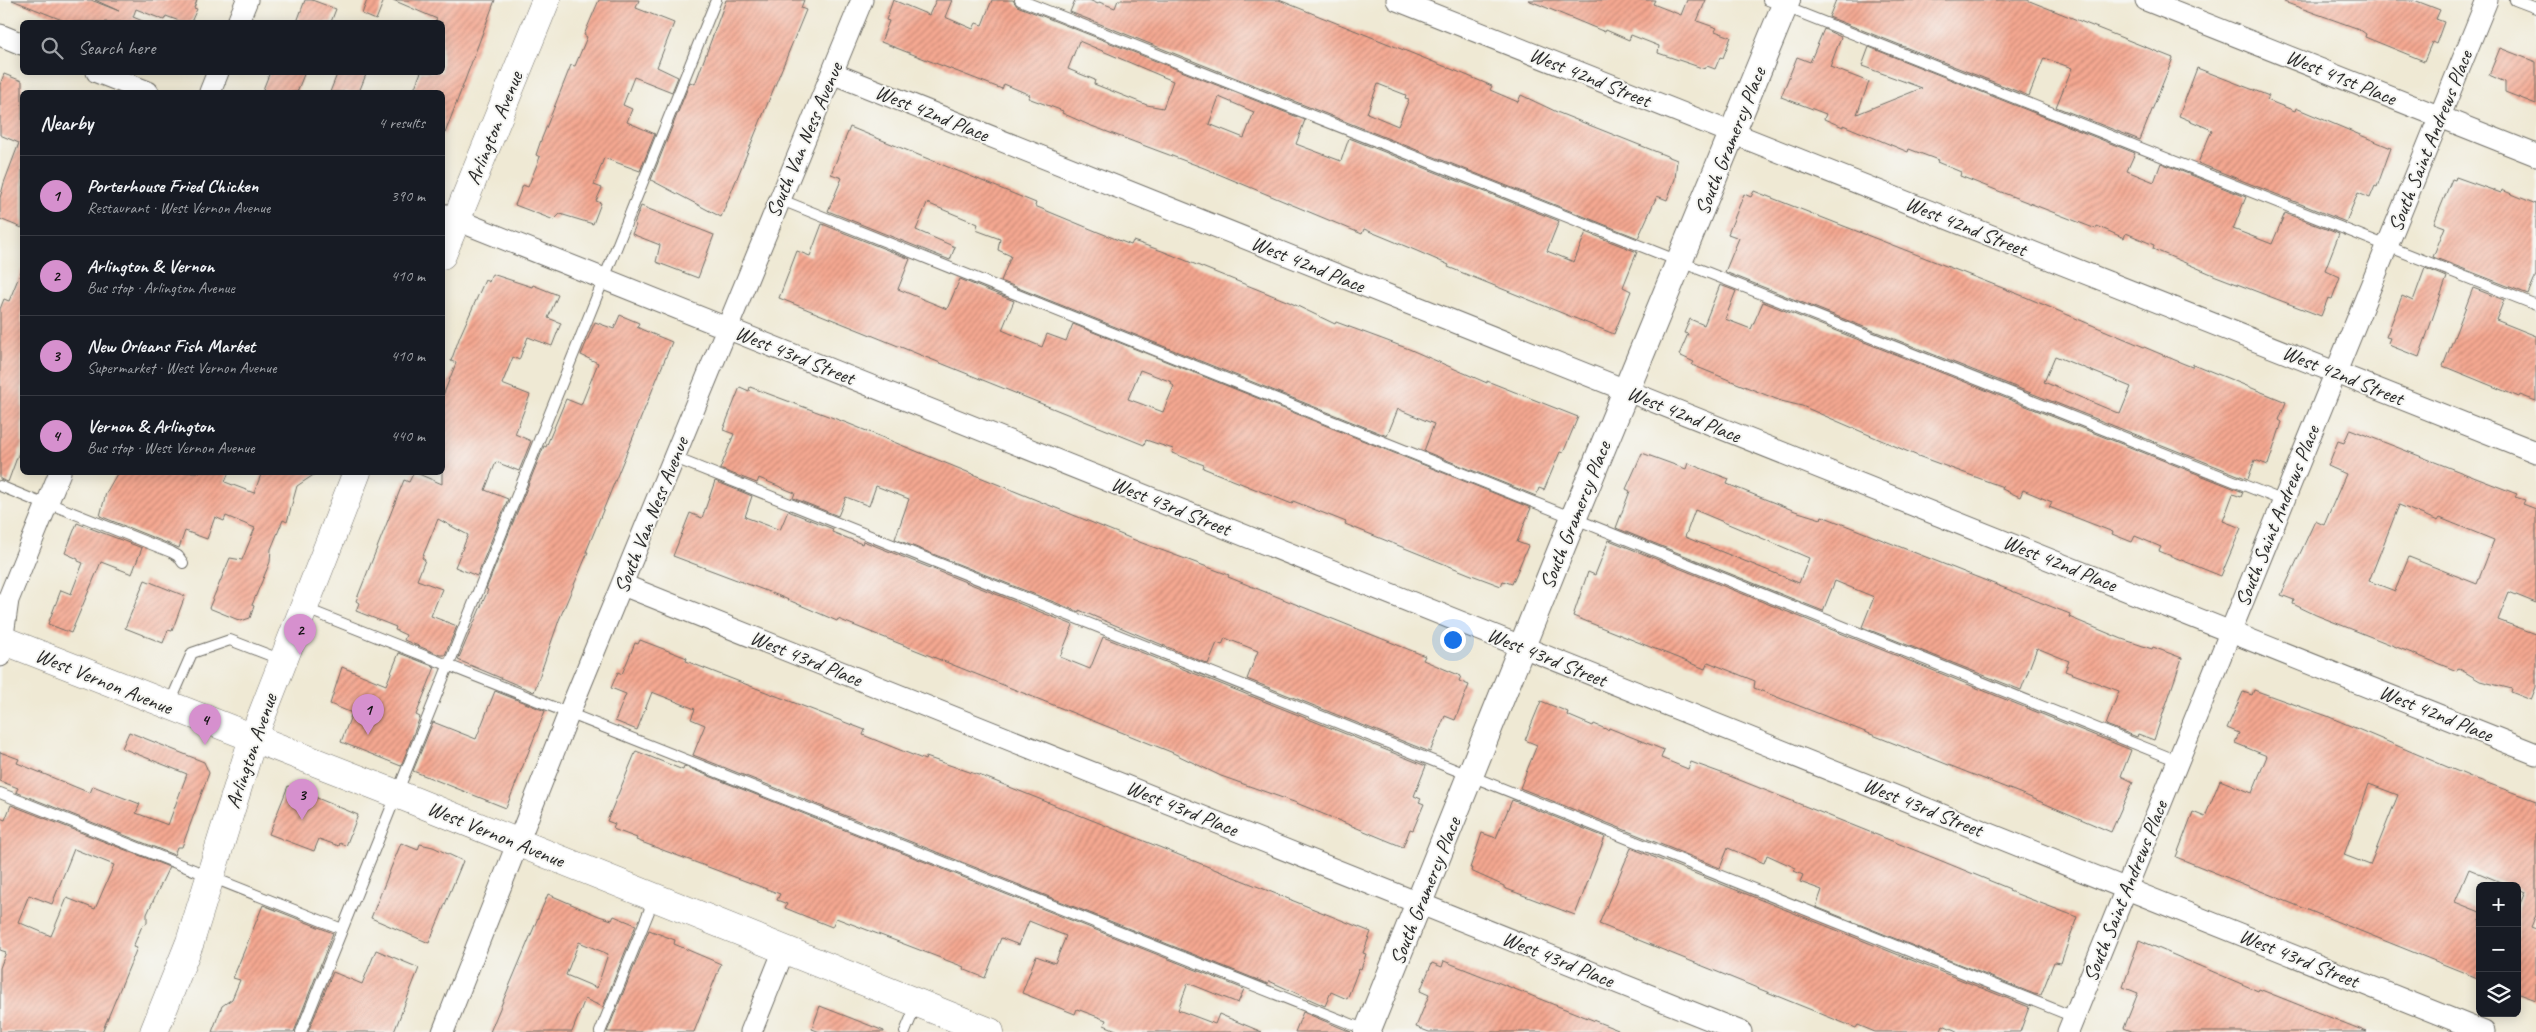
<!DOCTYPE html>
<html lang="en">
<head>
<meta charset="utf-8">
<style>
	body { margin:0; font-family:Caveat,sans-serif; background:#242831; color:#f1f3f6 }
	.controls { position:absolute; right:15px; bottom:15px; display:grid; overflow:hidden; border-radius:8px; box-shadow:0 2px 12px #0003 }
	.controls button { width:45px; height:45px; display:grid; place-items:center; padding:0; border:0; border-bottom:1px solid #363941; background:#171b24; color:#f1f3f6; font:25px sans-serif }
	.you { position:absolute; left:1452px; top:639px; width:18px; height:18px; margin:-12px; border:4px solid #fff; border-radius:50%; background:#1a73e8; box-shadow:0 0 0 8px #1a73e833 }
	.badge { display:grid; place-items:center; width:32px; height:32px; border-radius:50%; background:#d690ce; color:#111; font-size:16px; font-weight:700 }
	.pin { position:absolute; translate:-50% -41px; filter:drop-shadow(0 1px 2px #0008) }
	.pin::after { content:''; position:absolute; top:26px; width:18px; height:15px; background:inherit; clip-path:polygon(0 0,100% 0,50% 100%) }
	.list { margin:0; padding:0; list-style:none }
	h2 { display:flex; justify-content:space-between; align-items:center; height:65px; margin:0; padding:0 20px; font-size:21px }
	h2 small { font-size:16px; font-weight:400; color:#9ea1a6 }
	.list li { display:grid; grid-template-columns:32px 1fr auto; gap:15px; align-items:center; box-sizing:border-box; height:80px; padding:0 20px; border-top:1px solid #363941 }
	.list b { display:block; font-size:19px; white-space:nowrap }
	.list p { margin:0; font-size:16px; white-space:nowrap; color:#9ea1a6 }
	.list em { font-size:16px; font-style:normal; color:#9ea1a6 }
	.icon { flex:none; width:28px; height:28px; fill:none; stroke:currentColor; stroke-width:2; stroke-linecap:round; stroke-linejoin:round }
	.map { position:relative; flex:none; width:2536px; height:1032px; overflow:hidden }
	.search { position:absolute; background:#171b24; box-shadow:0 2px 12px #0003; left:20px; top:20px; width:425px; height:55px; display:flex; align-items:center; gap:12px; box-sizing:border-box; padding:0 18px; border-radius:8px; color:#9ea1a6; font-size:19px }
	.panel { position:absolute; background:#171b24; box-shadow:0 2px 12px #0003; left:20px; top:90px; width:425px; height:385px; border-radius:8px }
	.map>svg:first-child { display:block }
</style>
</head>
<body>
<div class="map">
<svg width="2536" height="1032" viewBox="0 0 2536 1032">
	<defs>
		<pattern id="building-hatch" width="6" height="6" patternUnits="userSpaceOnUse" patternTransform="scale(1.25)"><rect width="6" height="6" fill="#f5a891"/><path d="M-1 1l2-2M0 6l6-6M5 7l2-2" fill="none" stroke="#c78977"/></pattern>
	</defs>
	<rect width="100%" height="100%" fill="#f6f6f2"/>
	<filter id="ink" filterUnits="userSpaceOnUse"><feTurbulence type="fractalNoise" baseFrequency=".02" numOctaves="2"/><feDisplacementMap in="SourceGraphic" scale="10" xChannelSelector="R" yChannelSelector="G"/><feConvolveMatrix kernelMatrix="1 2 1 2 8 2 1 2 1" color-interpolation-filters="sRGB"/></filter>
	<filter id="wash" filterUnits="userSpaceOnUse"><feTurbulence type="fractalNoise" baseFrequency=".0096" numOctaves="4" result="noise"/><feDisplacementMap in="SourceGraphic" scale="20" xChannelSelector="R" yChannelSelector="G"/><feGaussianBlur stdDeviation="1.12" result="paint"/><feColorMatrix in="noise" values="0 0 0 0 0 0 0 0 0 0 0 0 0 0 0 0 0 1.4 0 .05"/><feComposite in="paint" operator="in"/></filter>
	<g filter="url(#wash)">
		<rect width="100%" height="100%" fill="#efe9d4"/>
		<path fill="#f4d3c1" d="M1299,1009L1341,1026L1339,1032H1290Z"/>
		<g id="blocks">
			<path fill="url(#building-hatch)" fill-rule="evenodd" d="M12,0H91L119,11L95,0H197L194,8L197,9L191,22H182L166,16L164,20L136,9L133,17L145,22H67Z
				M305,0H312L336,9L331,22H297Z
				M367,0H384L376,20L362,14Z
				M393,0H495L444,136L442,92H413L421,72H442V22H435L437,19Z
				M599,0H639L636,8L674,23L657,67L678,77L672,92L634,77L623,105L632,109L627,122L655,134L640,171L604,158L594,185L602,188L596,201L601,203L593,224L560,214L554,220L515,205L523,185L528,187L540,157L536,155L540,143L571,65L575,66L587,37L584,35Z
				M726,0H804L801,8L806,10L721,217L651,180L690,82L695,84Z
				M893,0L929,15L936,0H952L945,17L973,29L976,23L982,25L992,0H1013L1017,6L1305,120L1296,144L1341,161L1349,138L1559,221L1547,251L1574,262L1586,232L1637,252L1623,287L1631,291L1614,334L1448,267L1449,265L1417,251L1364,229L1362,234L1204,168L1089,125L1062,113L1063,111L1028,98L1030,95L1004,84L1002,89L881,42L889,21L886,20ZM1079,41L1173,81L1163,108L1147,105L1094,84L1095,80L1068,69ZM1219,97L1254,112L1244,138L1209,124Z
				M1075,0H1089L1098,4L1099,2L1115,8L1118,0H1279L1466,75L1492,86L1490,90L1518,102L1521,95L1559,113L1677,160L1675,179L1667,200L1657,196L1638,238L1070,12ZM1378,84L1406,95L1405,98L1409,99L1398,126L1367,113Z
				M1528,0H1655L1653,4L1681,15L1687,0H1706L1697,21L1717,28L1715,31L1731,37L1723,58L1720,57L1715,69L1707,66L1705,69L1658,53L1659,46L1631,35L1629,40L1606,30L1605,32Z
				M1836,0H2027L2173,58L2140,140L2056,107L2072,68L2044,58L2029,96L1829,17Z
				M2284,0H2414L2440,10L2436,19L2444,22L2436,44L2432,42L2424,61L2365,37L2366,34L2359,29L2284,2Z
				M1824,29L1841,37L1830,67L1869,82L1857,114L1922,88L1862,66L1869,47L2135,153L2127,171L2154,182L2161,163L2246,197L2233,229L2272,244L2285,213L2339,234L2325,270L2340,277L2332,299L2328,298L2321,316L2216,276L2153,249L2154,245L2126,233L2124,238L2097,226L2096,229L1960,176L1961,172L1937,162L1938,160L1909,149L1908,152L1843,125V127L1824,119L1826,114L1781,97L1797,57L1810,62Z
				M2500,48L2536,62V104L2505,92V82L2489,75Z
				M2197,68L2269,96L2267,100L2295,111L2296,108L2391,148L2377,187L2375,186L2370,198L2358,193L2346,222L2198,163L2212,130L2179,116Z
				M270,72H305L297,92H262Z
				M338,72H367L359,92H330Z
				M4,74L22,81V228L0,219V198L4,183L19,143L0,135V85Z
				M850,127L1036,203L1035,206L1098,232L1131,245L1133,241L1162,251L1289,302L1335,324L1336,322L1409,349L1487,383V381L1578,417L1563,453L1560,452L1544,490L1539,488L1536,496L1424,451L1434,424L1398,409L1387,436L1001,281L1011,256L998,250L1000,239L976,230L978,224L927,203L916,230L955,247L950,260L828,211L842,178L831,174Z
				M2456,177L2501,193L2502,190L2536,204V275L2528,294L2433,257L2445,227L2434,223L2452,179L2455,180Z
				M1754,191L2023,296L2182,363L2192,367L2193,364L2286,402L2279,420L2282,422L2268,465L2255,460L2248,479L1725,272L1739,238L1728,234L1744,194L1751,197ZM2055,356L2131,387L2120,414L2044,382Z
				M641,206L714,235L698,278L656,262L660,245L632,234L636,225L634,224Z
				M822,224L910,259L898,289L947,309L960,279L1014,301L1002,330L1042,347L1047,334L1066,341L1073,324L1531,508L1517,542L1528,546L1512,584L1503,581L1501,586L1469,574L1345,524L1346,522L1293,501L1292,504L1203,468L1204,465L1172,453L1173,449L1146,440L1144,445L779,298L797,251L810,256ZM1140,370L1172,382L1171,384L1174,386L1163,412L1128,399Z
				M2425,268L2447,277L2419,357L2391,346L2388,343L2390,338L2386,337L2402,296L2413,301Z
				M22,269V444L8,482L0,479V309L4,299L9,301Z
				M492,274L532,287L533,285L558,295L548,318L561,323L552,346L528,337L519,360L513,357L502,384L530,395L515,434L531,441L519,471L496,462L485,490L508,499L477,576L455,567L468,535L438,519L422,558L425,560L417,580L442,589L431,616L457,626L445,655H440L404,640L406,635L395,630L396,627L356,611L359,603L356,601L404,480L409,482L414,472L442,484V398L456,363L451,361L460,336L485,280L489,282Z
				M1720,285L1736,291L1725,319L1751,329L1763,302L2243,492L2241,497L2233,494L2223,521L2241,528L2221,576L2159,551L2161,547L2135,536L2132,542L2112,534L2113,532L2049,507L2052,502L2023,490L2020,497L2002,489L2003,487L1918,456L1802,406L1781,401L1692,365L1694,362L1679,355L1688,334L1684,333L1690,319L1704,325Z
				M2473,288L2504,300L2496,320L2536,336V401L2520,395L2519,397L2443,366Z
				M620,315L639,323L637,327L643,330L672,342L586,552H588L559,620L534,692L458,660L488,590L486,589L544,446L546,447L566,399L581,405L598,363L581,355L595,322L614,329Z
				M740,387L749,391L750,387L847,423L1142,543L1229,575L1228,577L1425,656L1423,660L1461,676L1459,681L1469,685L1455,720L1445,716L1430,752L1247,679L1258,651L1225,638L1222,645L1217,643L1208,664L1079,610V612L895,539L909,499L876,486L869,506L846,497L838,516L793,498L795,493L759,478L757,483L720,469L734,434L723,430Z
				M2350,429L2517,494L2515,497L2525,500L2523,504L2536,509V603L2509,592L2498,620L2536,634V687L2531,700L2511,692L2512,689L2480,681L2458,668L2457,671L2316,615L2293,604L2294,600L2281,595L2315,521L2324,525L2346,474L2328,466L2338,441L2344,443ZM2399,505L2438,521L2440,518L2494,540L2477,584L2409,557L2395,591L2369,581Z
				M1642,453L1686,469L1688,463L1700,468L1729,479L1727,484L1795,511L1821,519L1822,516L2070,614L2069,617L2122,639L2152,649L2153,647L2182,658L2154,740L2138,734L2137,737L2106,725L2119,691L2065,671L2069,661L2037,648L2021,690L1862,627L1874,597L1835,581L1823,611L1616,528L1630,491L1626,489ZM1695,510L1809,558L1799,583L1685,537Z
				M118,472H229L225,482L254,493L262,472H318L297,486L287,522L283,520L271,549L270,562L252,605L254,606L250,618L241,621L209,608L230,558L242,560L255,528L226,516L224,521L215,517L207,539L185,531L179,548L100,516L106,493Z
				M715,481L752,496L745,517L780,530L788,511L833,529L832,532L862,544L863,541L1073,625L1060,657L1090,669L1103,637L1426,766L1414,796L1421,799L1419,802L1424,804L1413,830L1410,829L1403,847L1294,802L1221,776L1171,752L838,619L837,621L777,595L673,556L690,513L702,518Z
				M77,523L142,548L132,574L101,562L71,633L48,624L61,590L71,594L83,563L78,561V559L65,553Z
				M1609,540L2131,750L2121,776L2133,782L2111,832L2027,796L1754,688L1755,681L1708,662L1705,669L1573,616L1588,572L1595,575Z
				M145,580L185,596L172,631L168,630L163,643L125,628Z
				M640,640L687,658L686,661L714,672L865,730L863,735L890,746L925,760L926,757L987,778L1371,932L1363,953L1366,954L1361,969L1359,968L1347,999L1331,992L1325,1006L1269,981L1268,984L693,755L705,725L691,719L695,709L652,692L637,730L615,721L626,694L611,688L618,672L622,674L635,643L638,644Z
				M399,653L435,667L416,715L420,717L401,766L341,742L352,713L330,704L342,667L386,685Z
				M2254,690L2327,716L2471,777L2536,801V915L2531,927L2536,929V1000L2517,993V911L2525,892L2517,888V886H2510L2469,869L2455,902L2480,912V979L2176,857L2193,812L2205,817L2220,780L2252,793L2267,756L2235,743L2239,733L2227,728L2243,692L2252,695ZM2369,784L2398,795L2370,865L2344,855Z
				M495,691L545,711L506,808L413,771L433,722L476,739Z
				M1541,701L1568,712L1567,715L1593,726L1594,724L1608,730L1609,728L1664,750L1661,758L1688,769L1691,762L1727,775L1932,857L2010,889L2009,891L2077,917L2061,963L2054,962L2041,995L2034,994L1816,907L1822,890L1800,882L1803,875L1794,871L1796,868L1767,855L1764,863L1728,848L1720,868L1520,788L1537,745L1525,740Z
				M129,732L204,762L209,773L182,847H177L174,855L16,792L18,788L0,781V752L19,759L17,763L90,793L93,786L140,804L136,813L168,825L187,774L122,748Z
				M636,751L683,770L684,766L1244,989L1238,1003L1188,983L1178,1010L1215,1024L1219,1014L1262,1032H1121L1104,1025L1106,1020L1077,1009L1075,1014L1022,993L1036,956L1055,963L1066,936L1029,921L1019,945L1001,938L985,978L963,969L964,967L836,918L832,927L785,908L787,904L777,900L780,894L636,840L637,838L613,829L615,824L607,821Z
				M288,786L358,815L346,846L340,843L339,846L319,839L314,851L269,834Z
				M1512,800L1605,837L1575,915L1504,888V886L1471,871L1472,868H1470L1482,833L1496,838Z
				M11,805L169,867L147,914V923L142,926L133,947L137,948L102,1032H0V968L6,952L0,950V818L5,820ZM74,849L114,865L95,909L67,898L51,936L18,922L29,895L52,904Z
				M401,843L418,850L420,844L433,847L463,861L429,943L371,918Z
				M1631,848L2029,1007L2020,1032H1959L1943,1025L1940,1032H1875L1858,1025L1856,1028L1599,924Z
				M548,894L599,916L612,920L614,916L636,925L603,1007L585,999L572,1032H490ZM579,942L608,954L597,988L566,975Z
				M263,905L333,933L294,1032H212L222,1006L232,999L240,980L233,978Z
				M649,930L675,940L674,944L721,964L694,1032H607Z
				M2139,940L2258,991L2259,989L2367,1032H2134L2124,1028L2138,993L2123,987Z
				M376,950L419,968L394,1032H308L333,972L362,984Z
				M1444,961L1618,1030V1032H1429L1416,1027L1429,995L1420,991L1432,963L1442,967Z
				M820,1006L884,1031V1032H820L812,1029Z
				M1303,1012L1351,1032H1295Z"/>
		</g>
	</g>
	<g filter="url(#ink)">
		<use href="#blocks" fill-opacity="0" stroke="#706e66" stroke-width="1"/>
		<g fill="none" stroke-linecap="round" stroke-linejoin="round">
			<defs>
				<path id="service" d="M1020,0L2284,501
					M1768,0L2536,305
					M2515,0L2536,8
					M779,199L2178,761
					M675,458L2074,1017
					M0,486L46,505
					M48,503L171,552L178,556L183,563
					M304,608L1366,1030
					M170,703L192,653L230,640L282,660
					M0,793L342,929
					M301,1032L716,0
					M600,1032L654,899
					M905,1032L917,1003"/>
				<path id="minor" d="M1397,0L2536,452
					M2146,0L2536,155
					M238,22L247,0
					M0,35L22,44
					M97,72L148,92
					M832,73L2536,754
					M210,92L218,72
					M442,214L2484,1032
					M623,585L1741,1032
					M0,656L8,600L60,472
					M443,1032L569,713L862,0
					M751,1032L784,950
					M2068,1032L2487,0"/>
				<path id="tertiary" d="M1367,1032L1574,517L1787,0"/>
				<path id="secondary" d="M442,255L546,0
					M0,639L397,794L990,1032
					M154,1032L190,942L253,738L357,472"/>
			</defs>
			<use href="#service" stroke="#706e66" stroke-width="12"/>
			<use href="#minor" stroke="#706e66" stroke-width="23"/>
			<use href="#tertiary" stroke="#706e66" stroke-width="28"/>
			<use href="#secondary" stroke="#706e66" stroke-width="29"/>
			<use href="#service" stroke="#fff" stroke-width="10"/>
			<use href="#minor" stroke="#fff" stroke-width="21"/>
			<use href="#tertiary" stroke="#fff" stroke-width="26"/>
			<use href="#secondary" stroke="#fff" stroke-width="28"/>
		</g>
	</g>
	<g text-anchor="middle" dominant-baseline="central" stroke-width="4" stroke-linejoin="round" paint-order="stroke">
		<g font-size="21" fill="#2b2b2b" stroke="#f6f6f2">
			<text transform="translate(1590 77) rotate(22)">West 42nd Street</text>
			<text transform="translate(2341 77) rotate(22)">West 41st Place</text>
			<text transform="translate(932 113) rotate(22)">West 42nd Place</text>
			<text transform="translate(494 128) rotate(-68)">Arlington Avenue</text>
			<text transform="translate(804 140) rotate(-67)">South Van Ness Avenue</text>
			<text transform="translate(1730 141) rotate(-68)">South Gramercy Place</text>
			<text transform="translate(2430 141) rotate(-68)">South Saint Andrews Place</text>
			<text transform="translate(1966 226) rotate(22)">West 42nd Street</text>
			<text transform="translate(1308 264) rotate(22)">West 42nd Place</text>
			<text transform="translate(795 355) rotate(22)">West 43rd Street</text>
			<text transform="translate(2343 375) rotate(22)">West 42nd Street</text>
			<text transform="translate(1684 414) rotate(22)">West 42nd Place</text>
			<text transform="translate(1171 506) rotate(22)">West 43rd Street</text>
			<text transform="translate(651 515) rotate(-68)">South Van Ness Avenue</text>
			<text transform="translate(1575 515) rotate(-68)">South Gramercy Place</text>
			<text transform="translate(2277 516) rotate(-68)">South Saint Andrews Place</text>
			<text transform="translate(2060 563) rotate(22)">West 42nd Place</text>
			<text transform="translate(1547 657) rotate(22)">West 43rd Street</text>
			<text transform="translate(806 658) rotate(22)">West 43rd Place</text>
			<text transform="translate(104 681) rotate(22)">West Vernon Avenue</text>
			<text transform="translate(2436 713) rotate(22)">West 42nd Place</text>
			<text transform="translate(251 751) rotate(-71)">Arlington Avenue</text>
			<text transform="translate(1923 807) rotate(22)">West 43rd Street</text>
			<text transform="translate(1182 808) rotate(22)">West 43rd Place</text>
			<text transform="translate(496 834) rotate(22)">West Vernon Avenue</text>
			<text transform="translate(1425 891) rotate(-68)">South Gramercy Place</text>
			<text transform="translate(2125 891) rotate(-68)">South Saint Andrews Place</text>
			<text transform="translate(2299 958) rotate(22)">West 43rd Street</text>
			<text transform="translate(1558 959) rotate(22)">West 43rd Place</text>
		</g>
	</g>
</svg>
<div class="controls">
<button>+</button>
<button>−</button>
<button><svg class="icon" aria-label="layers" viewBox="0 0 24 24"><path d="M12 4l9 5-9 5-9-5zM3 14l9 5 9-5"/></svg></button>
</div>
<div class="you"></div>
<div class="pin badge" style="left:368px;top:735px">1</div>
<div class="pin badge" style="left:300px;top:655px">2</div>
<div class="pin badge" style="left:302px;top:820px">3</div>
<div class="pin badge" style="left:205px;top:745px">4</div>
<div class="search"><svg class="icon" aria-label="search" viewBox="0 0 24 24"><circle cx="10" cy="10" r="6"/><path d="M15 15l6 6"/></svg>Search here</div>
<section class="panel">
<h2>Nearby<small>4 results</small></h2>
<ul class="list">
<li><span class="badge">1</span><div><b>Porterhouse Fried Chicken</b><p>Restaurant · West Vernon Avenue</p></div><em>390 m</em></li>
<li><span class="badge">2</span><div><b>Arlington &amp; Vernon</b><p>Bus stop · Arlington Avenue</p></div><em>410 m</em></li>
<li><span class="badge">3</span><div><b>New Orleans Fish Market</b><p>Supermarket · West Vernon Avenue</p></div><em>410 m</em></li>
<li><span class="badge">4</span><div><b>Vernon &amp; Arlington</b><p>Bus stop · West Vernon Avenue</p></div><em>440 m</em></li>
</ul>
</section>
</div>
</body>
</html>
